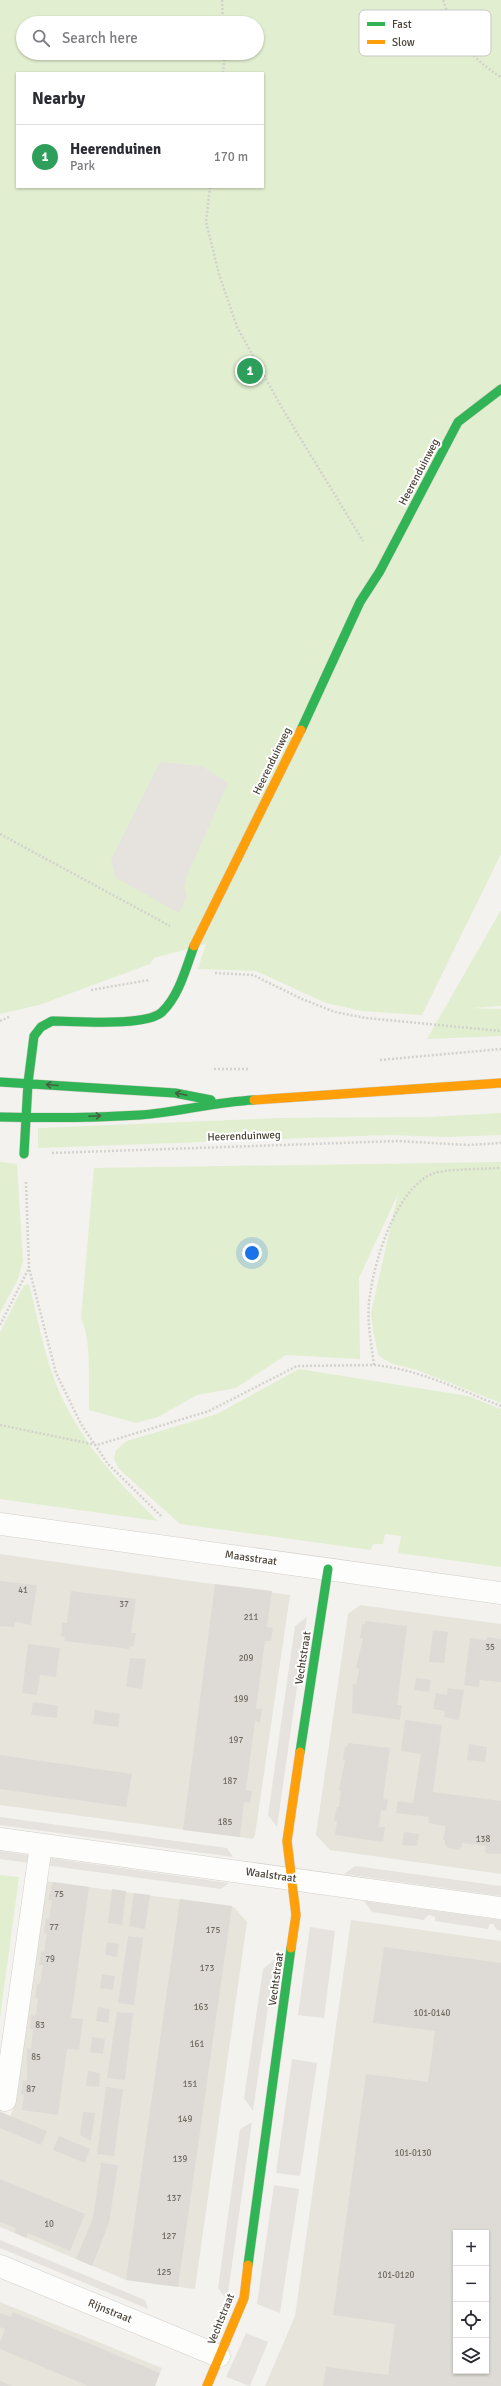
<!DOCTYPE html>
<html lang="en">
<head>
<meta charset="utf-8">
<style>
	body { margin:0; font-family:Signika,sans-serif; background:#f2f2f3; color:#2b2b33 }
	.controls { position:absolute; right:12px; bottom:12px; display:grid; overflow:hidden; border-radius:0px; box-shadow:0 1px 3px #0004 }
	.controls button { width:36px; height:36px; display:grid; place-items:center; padding:0; border:0; border-bottom:1px solid #e1e1e2; background:#fff; color:#2b2b33; font:20px sans-serif }
	.you { position:absolute; left:252px; top:1253px; width:14px; height:14px; margin:-10px; border:3px solid #fff; border-radius:50%; background:#1a73e8; box-shadow:0 0 0 6px #1a73e833 }
	.badge { display:grid; place-items:center; width:26px; height:26px; border-radius:50%; background:#7c3aed; color:#fff; font-size:13px; font-weight:700 }
	.pin { position:absolute; translate:-50% -50%; border:2px solid #fff; box-shadow:0 1px 4px #0006 }
	.list { margin:0; padding:0; list-style:none }
	h2 { display:flex; justify-content:space-between; align-items:center; height:52px; margin:0; padding:0 16px; font-size:17px }
	h2 small { font-size:13px; font-weight:400; color:#7c7c81 }
	.list li { display:grid; grid-template-columns:26px 1fr auto; gap:12px; align-items:center; box-sizing:border-box; height:64px; padding:0 16px; border-top:1px solid #e1e1e2 }
	.list b { display:block; font-size:15px; white-space:nowrap }
	.list p { margin:0; font-size:13px; white-space:nowrap; color:#7c7c81 }
	.list em { font-size:13px; font-style:normal; color:#7c7c81 }
	.icon { flex:none; width:22px; height:22px; fill:none; stroke:currentColor; stroke-width:2; stroke-linecap:round; stroke-linejoin:round }
	.map { position:relative; flex:none; width:501px; height:2386px; overflow:hidden }
	.search { position:absolute; background:#fff; box-shadow:0 1px 3px #0004; left:16px; top:16px; width:248px; height:44px; display:flex; align-items:center; gap:10px; box-sizing:border-box; padding:0 14px; border-radius:22px; color:#7c7c81; font-size:15px }
	.panel { position:absolute; background:#fff; box-shadow:0 1px 3px #0004; left:16px; top:72px; width:248px; height:116px; border-radius:0px }
	.map>svg:first-child { display:block }
</style>
</head>
<body>
<div class="map">
<svg width="501" height="2386" viewBox="0 0 501 2386">
	<rect width="100%" height="100%" fill="#f4f2ee"/>
	<path fill="#e7e4dc" fill-rule="evenodd" d="M0,1554L290,1595L255,1835L253,1839L0,1805Z
		M360,1605L501,1624V1874L330,1850L316,1835L348,1614Z
		M45,1881L234,1907L247,1922L195,2289L126,2280L0,2227V2111L10,2116L14,2107Z
		M351,1920L501,1941V2386H265L295,2316ZM456,2233H486V2371H456Z
		M0,2302L162,2368L155,2386H0Z"/>
	<path fill="#e1eecf" fill-rule="evenodd" d="M0,0H501V854L422,1015L362,1011L326,1003L256,971L198,969L206,944L154,958L150,964L39,1005L0,1014ZM23,23H257V53H23ZM17,73H263V187H17Z
		M501,910V1006L471,1008L501,1009V1036L427,1039Z
		M501,1113V1135L448,1137L388,1135L38,1148V1128L280,1118L429,1117Z
		M0,1162L17,1164L23,1261L18,1279L0,1313Z
		M501,1162V1403L417,1370L393,1364L383,1359L378,1354L373,1331L371,1313L398,1194L359,1278L360,1359L286,1355L236,1388L197,1395L158,1417L136,1423L89,1410C88,1384 92,1340 81,1318L94,1168Z
		M29,1284C39,1323 46,1366 64,1402C87,1448 121,1486 158,1521L0,1499V1332L24,1285Z
		M299,1369L468,1396L501,1409V1567L398,1553L401,1536L385,1534L383,1544H373L371,1550L180,1524L118,1468L114,1458L116,1450L127,1441L217,1414Z
		M0,1875L19,1877L0,2018Z"/>
	<path fill="#e6e3df" d="M160,762L202,766L228,783L186,878L184,887L187,897L179,913L116,878L111,860Z
		M307,1617L277,1827L268,1815L295,1626Z
		M0,1817L227,1848L233,1857L0,1825Z
		M0,1851L229,1883L221,1889L0,1859Z
		M355,1866L501,1886V1896L344,1874Z
		M364,1901L501,1920V1931L497,1930L493,1924H490L488,1929L435,1921V1917L430,1915L427,1916L424,1920L372,1912Z
		M310,1927L335,1931L324,2018L298,2015Z
		M275,1959L253,2111L244,2098L263,1969Z
		M292,2059L317,2063L300,2176L276,2173Z
		M252,2122L227,2300L218,2288L240,2129Z
		M274,2185L299,2189L280,2313L257,2304Z
		M0,2240L145,2300L148,2309L0,2248Z
		M246,2333L268,2342L250,2386L226,2377Z"/>
	<path fill="#dedbd6" fill-rule="evenodd" d="M0,1581L37,1585L31,1625L15,1622L14,1627L0,1626Z
		M215,1584L272,1591L267,1627L273,1628L271,1641H265L256,1709H262L260,1723L255,1721L246,1790L252,1791L250,1803L244,1802L240,1837L183,1830Z
		M71,1591L136,1599L131,1633H136L134,1646H130L129,1649L64,1641L65,1637L61,1636L62,1623H67Z
		M365,1621L407,1626L397,1705H402L400,1720L352,1713L353,1684L356,1685L359,1669L356,1668L363,1638H360L362,1624H365Z
		M433,1630L448,1632L444,1663L429,1662Z
		M487,1637L501,1639V1682L480,1680L479,1687L464,1685L470,1638L486,1640Z
		M28,1644L60,1648L56,1677L40,1675L37,1695L22,1693Z
		M130,1658L146,1659L142,1689L126,1687Z
		M416,1678L431,1680L429,1692L414,1690Z
		M448,1688L464,1690L459,1720L444,1717L445,1711L433,1709L436,1693L447,1695Z
		M33,1702L58,1706L57,1718L31,1715Z
		M95,1710L120,1714L118,1727L93,1724Z
		M405,1720L442,1725L433,1792L501,1801V1854H488L485,1851L486,1846L462,1843V1847L458,1850L448,1848L445,1845V1840H443L446,1826L428,1823L429,1817L396,1813L398,1801L413,1803L421,1754L401,1751Z
		M348,1743L390,1748L383,1799L388,1800L386,1811L381,1810L379,1827H385L383,1842L335,1835L337,1821H334L337,1807H339L341,1791L339,1790L345,1760L343,1759L345,1746L347,1747Z
		M469,1744L487,1747L485,1762L467,1760Z
		M0,1755L132,1774L126,1807L0,1789Z
		M404,1832L419,1834L417,1846L402,1845Z
		M53,1882L89,1887L71,2018L83,2019L79,2050L67,2049L58,2115L22,2110L24,2094H21L23,2080L26,2081L27,2077V2048L31,2049L33,2029H30L31,2015L35,2016L36,2013L38,1998H35L37,1984H40L43,1965H39L41,1951L44,1952L47,1934L44,1933L46,1919H49L52,1900H48Z
		M112,1889L126,1891L122,1925L108,1923Z
		M134,1893L150,1895L145,1929L129,1926Z
		M180,1899L232,1906L178,2287L126,2280Z
		M128,1936L143,1938L134,2005L118,2003Z
		M107,1942L119,1944L117,1957L105,1955Z
		M384,1947L501,1963V2386H323L326,2367L388,2375L395,2324L333,2315L366,2074L428,2082L435,2031L373,2023ZM456,2233H486V2371H456Z
		M102,1974L115,1976L113,1990L100,1988Z
		M98,2007L110,2009L108,2023L96,2021Z
		M117,2012L133,2013L125,2080L107,2078Z
		M92,2037L105,2039L103,2054L90,2052Z
		M88,2071L100,2073L99,2087L86,2086Z
		M106,2087L123,2089L114,2156L97,2154Z
		M0,2112L47,2131L41,2145L0,2128Z
		M83,2112L95,2113L91,2141L80,2135Z
		M59,2136L90,2149L85,2163L53,2150Z
		M101,2163L118,2165L109,2223L92,2266L76,2259L93,2218Z
		M0,2179L85,2214L70,2251L28,2233L26,2238L15,2233L16,2228L0,2222Z
		M13,2312L160,2373L155,2386H88L0,2349V2342L5,2329L0,2327V2313L11,2317Z
		M0,2381L13,2386H0Z"/>
	<g fill="none" stroke-linecap="round" stroke-linejoin="round">
		<defs>
			<path id="street" d="M0,1524L501,1593
				M0,1839L501,1908
				M5,2100L41,1845
				M0,2266L219,2356"/>
			<path id="fast" d="M301,730L360,602L380,571L458,422L501,389
				M0,1082L175,1093L211,1100
				M0,1117C47,1118 93,1118 140,1115C178,1112 215,1102 254,1100
				M24,1154L28,1083L34,1036L41,1027L52,1021C75,1021 146,1027 162,1012C179,996 186,968 194,946
				M300,1752L328,1569
				M248,2265L291,1948"/>
			<path id="slow" d="M194,946L301,730
				M254,1100L501,1083
				M291,1948L296,1915L287,1841L300,1752
				M207,2386L244,2298L248,2265"/>
		</defs>
		<use href="#street" stroke="#d2d0cb" stroke-width="23"/>
		<use href="#fast" stroke="#d3cfc5" stroke-width="10"/>
		<use href="#slow" stroke="#d3cfc5" stroke-width="10"/>
		<path stroke="#d3d2cc" stroke-width="2.5" stroke-dasharray="2 2" stroke-linecap="butt" d="M222,0L223,23
			M443,0C456,35 468,57 501,77
			M223,73L225,53
			M210,187L206,222L219,274L237,327L282,408L363,541
			M0,834L170,926
			M215,973L253,975L302,999L335,1012L366,1018L501,1031
			M91,990L149,980
			M0,1021L11,1016
			M380,1060L501,1049
			M214,1069H249
			M52,1153L398,1141L468,1145L501,1143
			M26,1182L29,1268L56,1373L81,1424L108,1464L161,1516
			M0,1325L29,1268
			M374,1365C418,1369 460,1390 501,1406
			M0,1425L97,1445L209,1411L297,1366L374,1365C371,1342 366,1317 370,1295C375,1258 397,1187 434,1173C446,1169 486,1169 501,1168"/>
		<use href="#street" stroke="#fdfdfc" stroke-width="22"/>
		<use href="#fast" stroke="#30b455" stroke-width="9"/>
		<use href="#slow" stroke="#ff9f0a" stroke-width="9"/>
	</g>
	<defs><path id="oneway-shaft" d="M-6 0H5M1.5-3L5.5 0L1.5 3" fill="none" stroke-width="1.6" stroke-linecap="round" stroke-linejoin="round"/></defs>
	<g stroke="#446040">
		<use href="#oneway-shaft" transform="translate(52 1085) rotate(-175)"/>
		<use href="#oneway-shaft" transform="translate(181 1094) rotate(-168)"/>
		<use href="#oneway-shaft" transform="translate(95 1116) rotate(-3)"/>
	</g>
	<g text-anchor="middle" dominant-baseline="central" stroke-width="4" stroke-linejoin="round" paint-order="stroke">
		<g font-size="9" fill="#706a61">
			<text x="23" y="1590">41</text>
			<text x="124" y="1604">37</text>
			<text x="251" y="1617">211</text>
			<text x="490" y="1647">35</text>
			<text x="246" y="1658">209</text>
			<text x="241" y="1699">199</text>
			<text x="236" y="1740">197</text>
			<text x="230" y="1781">187</text>
			<text x="225" y="1822">185</text>
			<text x="483" y="1839">138</text>
			<text x="59" y="1894">75</text>
			<text x="54" y="1927">77</text>
			<text x="213" y="1930">175</text>
			<text x="50" y="1959">79</text>
			<text x="207" y="1968">173</text>
			<text x="201" y="2007">163</text>
			<text x="432" y="2013">101-0140</text>
			<text x="40" y="2025">83</text>
			<text x="197" y="2044">161</text>
			<text x="36" y="2057">85</text>
			<text x="190" y="2084">151</text>
			<text x="31" y="2089">87</text>
			<text x="185" y="2119">149</text>
			<text x="413" y="2153">101-0130</text>
			<text x="180" y="2159">139</text>
			<text x="174" y="2198">137</text>
			<text x="49" y="2224">10</text>
			<text x="169" y="2236">127</text>
			<text x="164" y="2272">125</text>
			<text x="396" y="2275">101-0120</text>
		</g>
		<g font-size="11" fill="#4b4439" stroke="#fff">
			<text transform="translate(419 472) rotate(-62)">Heerenduinweg</text>
			<text transform="translate(272 761) rotate(-64)">Heerenduinweg</text>
			<text transform="translate(244 1136) rotate(-2)">Heerenduinweg</text>
			<text transform="translate(251 1558) rotate(8)">Maasstraat</text>
			<text transform="translate(303 1658) rotate(-81)">Vechtstraat</text>
			<text transform="translate(271 1875) rotate(8)">Waalstraat</text>
			<text transform="translate(276 1979) rotate(-82)">Vechtstraat</text>
			<text transform="translate(110 2311) rotate(22)">Rijnstraat</text>
			<text transform="translate(221 2319) rotate(-68)">Vechtstraat</text>
		</g>
	</g>
	<rect x="359" y="10" width="132" height="46" rx="6" fill="#fff" stroke="#c9c7c4" stroke-width="1"/>
	<rect x="367" y="22" width="18" height="4" fill="#30b455"/>
	<rect x="367" y="40" width="18" height="4" fill="#ff9f0a"/>
	<g font-size="11" fill="#4b4439">
		<text x="392" y="28">Fast</text>
		<text x="392" y="46">Slow</text>
	</g>
</svg>
<div class="controls">
<button>+</button>
<button>−</button>
<button><svg class="icon" aria-label="locate" viewBox="0 0 24 24"><circle cx="12" cy="12" r="6"/><path d="M12 2v4M12 18v4M2 12h4M18 12h4"/></svg></button>
<button><svg class="icon" aria-label="layers" viewBox="0 0 24 24"><path d="M12 4l9 5-9 5-9-5zM3 14l9 5 9-5"/></svg></button>
</div>
<div class="you"></div>
<div class="pin badge" style="left:250px;top:371px;background:#2e9e5b">1</div>
<div class="search"><svg class="icon" aria-label="search" viewBox="0 0 24 24"><circle cx="10" cy="10" r="6"/><path d="M15 15l6 6"/></svg>Search here</div>
<section class="panel">
<h2>Nearby<small></small></h2>
<ul class="list">
<li><span class="badge" style="background:#2e9e5b">1</span><div><b>Heerenduinen</b><p>Park</p></div><em>170 m</em></li>
</ul>
</section>
</div>
</body>
</html>
